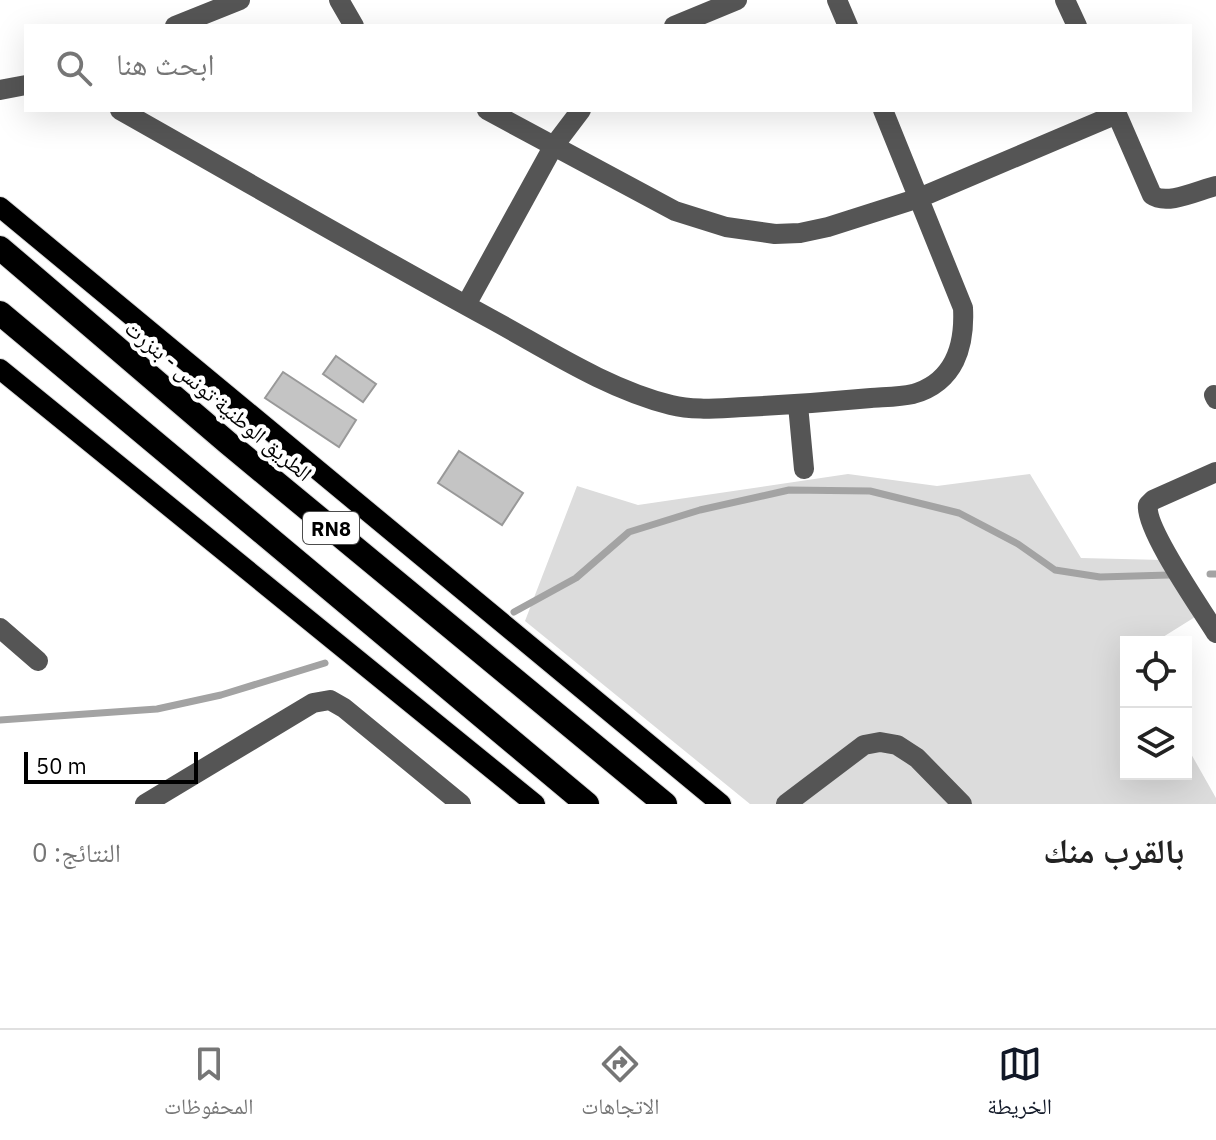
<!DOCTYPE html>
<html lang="ar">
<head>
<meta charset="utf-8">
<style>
	body { margin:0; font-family:"IBM Plex Sans","Noto Naskh Arabic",sans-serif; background:#f2f2f2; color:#222; direction:rtl }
	.controls { position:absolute; right:24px; bottom:24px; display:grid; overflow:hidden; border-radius:0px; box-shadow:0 8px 32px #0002 }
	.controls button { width:72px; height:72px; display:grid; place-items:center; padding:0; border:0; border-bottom:2px solid #e0e0e0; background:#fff; color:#222; font:40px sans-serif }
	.scale { position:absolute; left:24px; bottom:20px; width:174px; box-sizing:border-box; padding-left:8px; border:4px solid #000; border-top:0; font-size:22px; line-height:28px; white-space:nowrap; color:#000; -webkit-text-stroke:6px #fff; paint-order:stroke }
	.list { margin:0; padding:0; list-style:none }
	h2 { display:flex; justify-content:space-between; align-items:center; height:104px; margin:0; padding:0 32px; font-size:34px }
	h2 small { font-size:26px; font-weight:400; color:#767676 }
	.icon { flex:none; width:44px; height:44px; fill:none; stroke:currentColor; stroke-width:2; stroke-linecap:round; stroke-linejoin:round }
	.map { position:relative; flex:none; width:1216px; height:804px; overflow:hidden; direction:ltr }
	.search { position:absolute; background:#fff; box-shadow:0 8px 32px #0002; left:24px; right:24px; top:24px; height:88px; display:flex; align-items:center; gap:20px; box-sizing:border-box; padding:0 28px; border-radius:0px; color:#767676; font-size:30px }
	.sheet { height:224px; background:#fff }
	nav { display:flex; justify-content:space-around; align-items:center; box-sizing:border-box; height:112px; border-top:2px solid #e0e0e0; background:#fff; font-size:22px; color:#767676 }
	nav a { display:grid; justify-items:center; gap:4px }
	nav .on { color:#111827 }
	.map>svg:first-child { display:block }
</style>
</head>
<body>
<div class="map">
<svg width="1216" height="804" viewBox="0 0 1216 804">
	<rect width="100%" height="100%" fill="#fff"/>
	<path fill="#dcdcdc" d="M848,474L937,486L1030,474L1081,558L1163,560L1195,617L1155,642H1126V774H1186V745L1216,798V804H750L525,621L577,486L638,505Z"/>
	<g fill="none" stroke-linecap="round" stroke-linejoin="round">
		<path stroke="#a3a3a3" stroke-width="7" d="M1210,574H1216
			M514,612L576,578L629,532L700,510L789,490L870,491L959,513L1018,544L1055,570L1100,577L1169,575
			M0,720L157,709L221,695L325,663"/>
	</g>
	<path fill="#c4c4c4" stroke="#999" stroke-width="2" d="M336,356L376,384L363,402L323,374Z
		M283,372L356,420L339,447L265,398Z
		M459,451L523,493L502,525L438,483Z"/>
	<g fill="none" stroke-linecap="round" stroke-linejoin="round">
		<defs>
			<path id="major" d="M0,207L721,804
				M0,369L535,804"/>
			<path id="highway" d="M0,248L228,443L665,804
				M0,313L587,804"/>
		</defs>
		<use href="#major" stroke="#dbdbdb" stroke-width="22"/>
		<use href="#highway" stroke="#dbdbdb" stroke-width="26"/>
		<path stroke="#555" stroke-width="20" d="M339,0L354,26
			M837,0L848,26
			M1065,0L1077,26
			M175,26L240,0
			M674,26L737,0
			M0,90L26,85
			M120,110C244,180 366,251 491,319C548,350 607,389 671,405C694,411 720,408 744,407C786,405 828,402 871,398C884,397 900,397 913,394C955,382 965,346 963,308L883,110
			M487,110L675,211L726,227L775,234L800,233L828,227L919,198L1117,114
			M1115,110L1152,195C1167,206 1199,190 1216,186
			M466,305L553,147L581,110
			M1214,395L1216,399
			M798,405L804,469
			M1216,472L1153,500L1148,505C1144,528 1202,610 1216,633
			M0,628L38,661
			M145,804L313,703L330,700L344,708L461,804
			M786,804L864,745L880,742L897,745L917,758L962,804"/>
		<use href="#major" stroke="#000" stroke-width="20"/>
		<use href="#highway" stroke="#000" stroke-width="24"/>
	</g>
	<g text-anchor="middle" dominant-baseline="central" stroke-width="8" stroke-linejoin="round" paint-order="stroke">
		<rect fill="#fff" stroke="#4c4c4c" stroke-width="2" x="303" y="512" width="56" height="32" rx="6"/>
		<g font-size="20" font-weight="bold" fill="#000">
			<text x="331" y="528">RN8</text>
		</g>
		<g font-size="22" fill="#000" stroke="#fff">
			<text transform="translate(219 400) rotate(40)">الطريق الوطنية تونس - بنزرت</text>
		</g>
	</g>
</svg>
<div class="controls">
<button><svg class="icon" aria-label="locate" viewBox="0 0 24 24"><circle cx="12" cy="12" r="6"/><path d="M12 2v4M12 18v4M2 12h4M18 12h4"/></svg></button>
<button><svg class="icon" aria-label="layers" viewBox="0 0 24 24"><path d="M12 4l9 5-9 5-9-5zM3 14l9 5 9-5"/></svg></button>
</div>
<div class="scale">50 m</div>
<div class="search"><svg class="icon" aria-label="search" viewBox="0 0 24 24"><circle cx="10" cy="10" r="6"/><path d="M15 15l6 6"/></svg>ابحث هنا</div>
</div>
<section class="sheet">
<h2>بالقرب منك<small>النتائج: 0</small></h2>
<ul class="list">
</ul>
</section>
<nav>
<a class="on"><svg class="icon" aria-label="map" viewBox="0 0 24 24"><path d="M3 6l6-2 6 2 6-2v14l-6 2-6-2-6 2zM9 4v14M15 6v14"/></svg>الخريطة</a>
<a><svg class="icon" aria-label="directions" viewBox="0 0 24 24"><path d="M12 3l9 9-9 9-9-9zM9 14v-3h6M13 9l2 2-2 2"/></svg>الاتجاهات</a>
<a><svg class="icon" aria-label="saved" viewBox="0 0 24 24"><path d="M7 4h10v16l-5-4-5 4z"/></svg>المحفوظات</a>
</nav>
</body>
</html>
